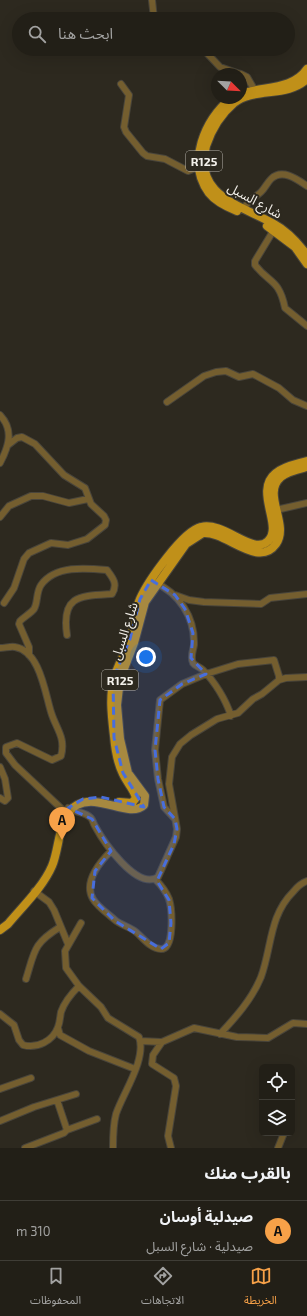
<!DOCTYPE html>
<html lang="ar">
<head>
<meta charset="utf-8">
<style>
	body { margin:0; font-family:"Exo 2","Noto Sans Arabic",sans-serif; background:#2a2720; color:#f1f3f6; direction:rtl }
	.controls { position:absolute; right:12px; bottom:12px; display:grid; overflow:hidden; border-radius:6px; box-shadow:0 4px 16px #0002 }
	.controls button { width:36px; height:36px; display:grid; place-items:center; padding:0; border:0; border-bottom:1px solid #3f3d36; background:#221f17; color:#f1f3f6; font:20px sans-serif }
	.compass { position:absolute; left:211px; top:68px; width:36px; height:36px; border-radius:50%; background:#221f17; box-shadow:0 4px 16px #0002; rotate:114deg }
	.you { position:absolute; left:146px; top:657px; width:14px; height:14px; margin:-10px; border:3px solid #fff; border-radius:50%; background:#1a73e8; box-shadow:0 0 0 6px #1a73e833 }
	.badge { display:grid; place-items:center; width:26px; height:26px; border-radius:50%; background:#f7a148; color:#111; font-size:13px; font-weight:700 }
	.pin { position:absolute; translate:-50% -33px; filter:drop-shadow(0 1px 2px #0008) }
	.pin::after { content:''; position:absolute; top:21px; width:14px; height:12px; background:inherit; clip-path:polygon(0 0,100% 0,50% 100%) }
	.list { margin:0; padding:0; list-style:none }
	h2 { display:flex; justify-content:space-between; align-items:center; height:52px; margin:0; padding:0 16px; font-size:17px }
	h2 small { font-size:13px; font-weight:400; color:#a2a2a1 }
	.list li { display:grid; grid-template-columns:26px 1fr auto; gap:12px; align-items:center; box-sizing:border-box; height:60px; padding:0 16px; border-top:1px solid #3f3d36 }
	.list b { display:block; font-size:15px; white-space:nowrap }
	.list p { margin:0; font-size:13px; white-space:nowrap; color:#a2a2a1 }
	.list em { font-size:13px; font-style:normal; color:#a2a2a1 }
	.icon { flex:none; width:22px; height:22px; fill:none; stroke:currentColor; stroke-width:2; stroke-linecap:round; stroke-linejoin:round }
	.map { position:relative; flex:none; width:307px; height:1148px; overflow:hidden; direction:ltr }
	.search { position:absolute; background:#221f17; box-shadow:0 4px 16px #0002; left:12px; right:12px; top:12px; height:44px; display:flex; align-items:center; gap:10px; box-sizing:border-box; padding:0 14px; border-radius:22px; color:#a2a2a1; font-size:15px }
	.sheet { height:112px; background:#221f17 }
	nav { display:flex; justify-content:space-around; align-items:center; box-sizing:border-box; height:56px; border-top:1px solid #3f3d36; background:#221f17; font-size:11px; color:#a2a2a1 }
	nav a { display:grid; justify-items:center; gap:2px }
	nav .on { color:#f7a148 }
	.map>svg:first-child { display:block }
</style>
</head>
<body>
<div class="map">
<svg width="307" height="1148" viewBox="0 0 307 1148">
	<rect width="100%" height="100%" fill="#2d291f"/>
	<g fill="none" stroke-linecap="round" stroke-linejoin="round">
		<defs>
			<path id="minor" d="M152,0L154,19
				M203,49L220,67L240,74
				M241,74L247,77L254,89
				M121,84L129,95L124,127L126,132L143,153L147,156L165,159L188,171L198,167
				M244,209C247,200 255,198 261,192C265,188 267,183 271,179C282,168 297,179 307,186
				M275,228L255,261V265C270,284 279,279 285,308L307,326
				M167,402L204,376L216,372L226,371L239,377L253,374L279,388L293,400L307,406
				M0,415C14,430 9,446 0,463
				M276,510L307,503
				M0,517L9,506L31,496H43L69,503L88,499
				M154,582C179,593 195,617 194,645C193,651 190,657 193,663C195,666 200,667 203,670C215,682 226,700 231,716
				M175,595L189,600L204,602L261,604L270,598L307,594
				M4,603L14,588L24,559L29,553L51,543L68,545L87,539L105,525L106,520L104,516L91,504L85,488L64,475L35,444L22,437L17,438L8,445
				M0,648C5,648 11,646 15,647C40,651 45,693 51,712C56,729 66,737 61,756L52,760L17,743L6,747V753L15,765L65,812
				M29,655V647L19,624L20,621C24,617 31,613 34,609C38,603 36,592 41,585C55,565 86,568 107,570C113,578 118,584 112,594C80,596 61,595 67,635
				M279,680L286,678L307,677
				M0,767L5,779L8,798L5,801L0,798
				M68,808C75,813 85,811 91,818C93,820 93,823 95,826C103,841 137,891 158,877L176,837L177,829L169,784L172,757L180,744L191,735L217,719L238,713L253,699L262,694L279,680V676L274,660L238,664L206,674L182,684L160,700L155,750L158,779L164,807L175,819
				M111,851C101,861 83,882 93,899C97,906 108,914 115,920C121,925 130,927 136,932C143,938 151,949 161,949C175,949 172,909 169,899C166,891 161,885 155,879
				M34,891L49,902L54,910L68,944
				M81,923L65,951L66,968L79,986L101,1007L108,1018L139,1037C147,1059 123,1093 116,1114C113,1125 113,1137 113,1148
				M26,979C35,950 33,944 60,927
				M0,1014L14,1025L19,1040L23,1045C37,1049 53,1041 58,1027C60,1022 60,1017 61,1012C64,1003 72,993 79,986
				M58,1028L60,1035L89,1051L135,1069
				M220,1034C236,1017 252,999 261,977C272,947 269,916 293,892C297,887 301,883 307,881
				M140,1041L162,1042
				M0,1089L31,1078
				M0,1121L34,1107L76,1094
				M67,1130L97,1119
				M25,1148L64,1133L67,1130L57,1100
				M171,1148L168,1136L176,1086L174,1078L152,1064L153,1055L162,1042L194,1028L237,1037L268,1038L293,1023L307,1024
				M278,1148L284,1133"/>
			<path id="major" d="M307,79C287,98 254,87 234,103C221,114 211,131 206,146C193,196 241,205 274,224C287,231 298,243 307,255
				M241,94C263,86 293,90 307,69
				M231,98C205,120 186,162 209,193C216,202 227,207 237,211
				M267,226L295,247L307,264
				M119,802L132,803L136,798C134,789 127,783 123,774C118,764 115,748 114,736C112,718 109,697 114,679C117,666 125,653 130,640C134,627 134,612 140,599C148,581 183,531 201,527C224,521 253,556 268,541C284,526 253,491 276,473C284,466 297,464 307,461
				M0,930L8,924C23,906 43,887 52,866C60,848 58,815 77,805C99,793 129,819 144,805L145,796L128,773L120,739L117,705L120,679L134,643L145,602L186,544L203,533C226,531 258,569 276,544C290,524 261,494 281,477C288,471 299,469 307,467"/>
		</defs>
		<use href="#minor" stroke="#49453b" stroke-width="8"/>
		<use href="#major" stroke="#49453b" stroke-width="10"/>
		<use href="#minor" stroke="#745e2f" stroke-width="6"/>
		<use href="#major" stroke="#c09019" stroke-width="8"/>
	</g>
	<path fill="#486edc" fill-opacity="0.2" stroke="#486edc" stroke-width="3" stroke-dasharray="8 5" stroke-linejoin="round" d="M151,580L175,595L185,609L193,633L191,658L206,674L182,684L160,700L155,750L158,779L164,807L175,819L177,829L174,844L157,881L169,900L171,923L169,943L161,949L115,921L92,898L95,871L111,851L92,819L68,808L83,799L101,797L144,807L123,773L114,738L113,679L130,639L140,599Z"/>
	<g text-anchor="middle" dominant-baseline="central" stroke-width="4" stroke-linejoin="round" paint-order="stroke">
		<g fill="#2d291f" stroke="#b8b4ad" stroke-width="1">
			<rect x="186" y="151" width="36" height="20" rx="3"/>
			<rect x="102" y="670" width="36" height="20" rx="3"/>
		</g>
		<g font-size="12" font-weight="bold" fill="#f3f0ea">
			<text x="204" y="161">R125</text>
			<text x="120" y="680">R125</text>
		</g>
		<g font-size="13" fill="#f3f0ea" stroke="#2d291f">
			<text transform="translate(255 200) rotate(29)">شارع السبل</text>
			<text transform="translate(124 631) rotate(-72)">شارع السبل</text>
		</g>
	</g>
</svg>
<div class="controls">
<button><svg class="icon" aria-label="locate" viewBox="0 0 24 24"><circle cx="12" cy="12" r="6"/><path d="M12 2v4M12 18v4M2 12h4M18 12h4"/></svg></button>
<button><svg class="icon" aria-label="layers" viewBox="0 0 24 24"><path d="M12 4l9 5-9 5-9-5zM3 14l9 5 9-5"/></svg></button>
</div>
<svg class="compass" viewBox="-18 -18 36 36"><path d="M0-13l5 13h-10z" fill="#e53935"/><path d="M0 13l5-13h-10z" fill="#a2a2a1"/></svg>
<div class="you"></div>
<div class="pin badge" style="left:62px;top:840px">A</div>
<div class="search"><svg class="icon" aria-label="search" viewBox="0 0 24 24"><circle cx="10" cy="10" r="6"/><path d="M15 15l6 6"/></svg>ابحث هنا</div>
</div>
<section class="sheet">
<h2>بالقرب منك<small></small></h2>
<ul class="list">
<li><span class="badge">A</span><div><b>صيدلية أوسان</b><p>صيدلية · شارع السبل</p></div><em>310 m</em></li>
</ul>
</section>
<nav>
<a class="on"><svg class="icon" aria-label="map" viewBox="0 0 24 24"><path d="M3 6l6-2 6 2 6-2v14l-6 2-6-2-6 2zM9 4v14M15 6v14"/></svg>الخريطة</a>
<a><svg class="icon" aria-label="directions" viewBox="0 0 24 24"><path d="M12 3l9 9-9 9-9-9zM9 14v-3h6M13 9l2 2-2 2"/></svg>الاتجاهات</a>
<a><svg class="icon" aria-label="saved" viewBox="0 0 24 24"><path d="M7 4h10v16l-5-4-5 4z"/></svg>المحفوظات</a>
</nav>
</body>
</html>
